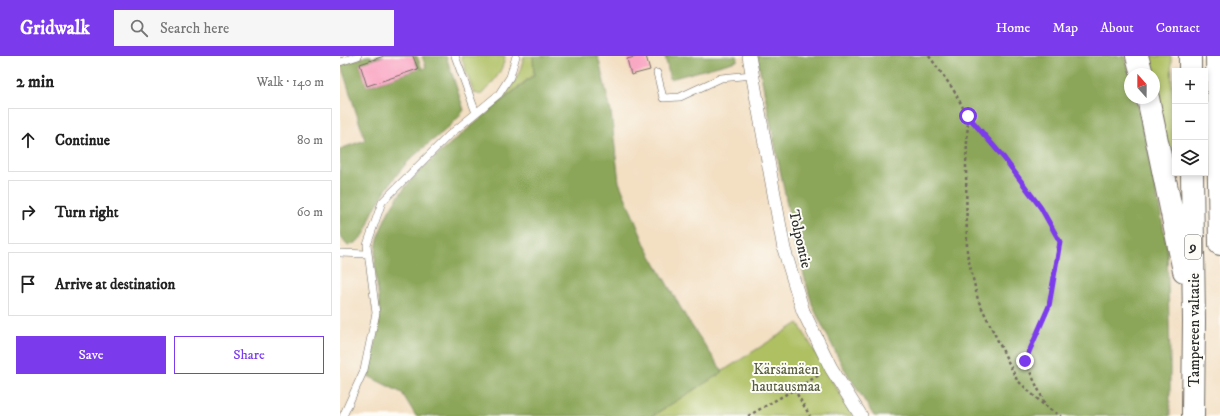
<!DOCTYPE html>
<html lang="en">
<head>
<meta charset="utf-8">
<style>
	body { margin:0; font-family:"IM FELL DW Pica",serif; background:#f6f6f6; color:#222 }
	.controls { position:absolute; right:12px; top:12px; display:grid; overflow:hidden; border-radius:0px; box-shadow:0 2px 6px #0003 }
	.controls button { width:36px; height:36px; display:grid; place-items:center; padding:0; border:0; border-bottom:1px solid #e0e0e0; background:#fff; color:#222; font:20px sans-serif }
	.compass { position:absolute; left:784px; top:12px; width:36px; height:36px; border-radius:50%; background:#fff; box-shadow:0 2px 6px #0003; rotate:339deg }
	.stop { position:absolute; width:12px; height:12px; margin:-9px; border:3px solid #7c3aed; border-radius:50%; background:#fff }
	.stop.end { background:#7c3aed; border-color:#fff; box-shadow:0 1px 4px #0008 }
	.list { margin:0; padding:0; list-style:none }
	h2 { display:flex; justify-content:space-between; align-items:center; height:52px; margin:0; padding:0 16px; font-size:17px }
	h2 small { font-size:13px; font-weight:400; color:#767676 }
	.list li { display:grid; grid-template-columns:26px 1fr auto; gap:12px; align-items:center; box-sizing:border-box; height:64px; margin:0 8px 8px; padding:0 8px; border:1px solid #e0e0e0; border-radius:0px }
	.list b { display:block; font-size:15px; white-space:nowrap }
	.list em { font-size:13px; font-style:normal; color:#767676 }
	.actions { display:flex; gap:8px; padding:12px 16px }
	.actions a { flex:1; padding:9px 0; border:1px solid #7c3aed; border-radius:0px; text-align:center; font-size:14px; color:#7c3aed }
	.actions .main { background:#7c3aed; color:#fff }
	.icon { flex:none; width:22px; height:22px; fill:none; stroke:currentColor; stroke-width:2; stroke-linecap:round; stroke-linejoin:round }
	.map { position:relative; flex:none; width:880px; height:360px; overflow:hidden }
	header { display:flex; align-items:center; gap:24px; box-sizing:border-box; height:56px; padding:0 20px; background:#7c3aed; color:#fff }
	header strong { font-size:19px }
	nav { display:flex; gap:22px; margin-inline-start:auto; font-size:14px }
	.search { width:280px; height:36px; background:#f6f6f6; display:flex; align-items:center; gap:10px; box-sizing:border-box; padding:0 14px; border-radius:0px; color:#767676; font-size:15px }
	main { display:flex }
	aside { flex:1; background:#fff }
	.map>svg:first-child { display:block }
</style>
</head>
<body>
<header>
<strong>Gridwalk</strong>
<div class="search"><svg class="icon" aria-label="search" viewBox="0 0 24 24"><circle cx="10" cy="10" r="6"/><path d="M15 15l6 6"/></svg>Search here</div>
<nav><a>Home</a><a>Map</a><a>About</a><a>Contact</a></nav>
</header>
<main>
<aside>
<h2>2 min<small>Walk · 140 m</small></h2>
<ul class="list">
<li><svg class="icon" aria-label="ahead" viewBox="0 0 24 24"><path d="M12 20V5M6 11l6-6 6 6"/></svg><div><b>Continue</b></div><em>80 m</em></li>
<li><svg class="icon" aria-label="right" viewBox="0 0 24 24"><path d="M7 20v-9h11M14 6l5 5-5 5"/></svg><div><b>Turn right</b></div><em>60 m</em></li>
<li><svg class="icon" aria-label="arrive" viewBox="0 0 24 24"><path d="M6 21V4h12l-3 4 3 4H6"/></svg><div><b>Arrive at destination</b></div></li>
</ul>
<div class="actions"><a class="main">Save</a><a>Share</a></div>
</aside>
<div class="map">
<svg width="880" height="360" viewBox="0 0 880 360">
	<rect width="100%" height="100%" fill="#fdfcf7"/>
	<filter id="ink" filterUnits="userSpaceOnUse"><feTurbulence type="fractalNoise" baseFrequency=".025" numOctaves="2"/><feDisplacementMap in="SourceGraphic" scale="8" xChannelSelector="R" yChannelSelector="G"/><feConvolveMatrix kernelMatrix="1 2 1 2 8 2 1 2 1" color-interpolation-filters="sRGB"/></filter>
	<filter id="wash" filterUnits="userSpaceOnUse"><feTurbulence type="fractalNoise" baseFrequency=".012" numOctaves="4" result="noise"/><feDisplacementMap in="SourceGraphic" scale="16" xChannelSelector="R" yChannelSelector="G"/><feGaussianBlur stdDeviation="0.9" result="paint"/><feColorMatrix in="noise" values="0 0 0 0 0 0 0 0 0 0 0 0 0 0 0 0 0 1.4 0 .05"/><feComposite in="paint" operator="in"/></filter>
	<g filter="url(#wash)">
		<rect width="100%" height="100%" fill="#f3dfc2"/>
		<path fill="#afc063" stroke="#6d7647" d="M121,0H165C163,17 152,27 141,39L135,37L133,35Z
			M184,0H193L194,18L149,55C167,38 179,25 184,0Z
			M802,0H831L836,138L814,42V18H807Z
			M458,267L513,360H312Z"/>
		<path fill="#8ba659" stroke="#5b6842" d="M27,0H31L32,3L36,1L35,0H44L20,8L28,30L78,13L73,0H77L82,13L86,11L82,0H106L124,54C112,72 90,85 74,100C65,108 57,118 50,128C43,138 36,149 31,160C28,168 27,178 19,184C16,187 12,188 8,190L5,187L0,179V93L25,84L1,9Z
			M193,0H258L271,56L279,126L306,191L346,261L383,316L312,360H76L62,337L26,319C34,296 41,274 39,248C38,230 33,213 36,194C43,140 90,105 129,72C151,54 172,37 194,19Z
			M325,0H397V5L330,23Z
			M417,0H785L790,18V42H796L808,93L827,190L830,301V360H534L502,309L473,251L455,188Z"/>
		<g id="blocks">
			<path fill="#f9a8c4" d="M44,0H73L78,13L27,30L20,8Z
				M298,0H306L310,14L291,19L287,3Z"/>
		</g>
	</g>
	<g filter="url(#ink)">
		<use href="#blocks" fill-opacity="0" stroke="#716a60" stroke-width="1"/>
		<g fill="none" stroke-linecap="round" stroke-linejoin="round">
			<defs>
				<path id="service" d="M115,0L136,57
					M0,6L18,0
					M317,17L323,42L340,41L381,22L412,19
					M0,197L28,198
					M3,360L24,314L36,257L27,189L42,146L108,80L159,38L170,21L176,0"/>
				<path id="minor" d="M409,0L444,193L463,255L491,312L521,360"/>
				<path id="motorway" d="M797,0L802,18
					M850,0V15
					M877,0L880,188
					M808,42L844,215
					M852,117L854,265L853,360"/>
			</defs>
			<use href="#service" stroke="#716a60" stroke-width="8"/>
			<use href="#minor" stroke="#716a60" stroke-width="14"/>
			<use href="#motorway" stroke="#716a60" stroke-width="24"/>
			<path stroke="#716a60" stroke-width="2.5" stroke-dasharray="3 3" stroke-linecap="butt" d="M589,0L613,33L628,61L664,102L701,152L720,186L709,250L685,305L707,352L721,360
				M628,61L626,110L627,197L638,244L677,324L705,350
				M454,333L470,360
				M408,360L481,318"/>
			<use href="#service" stroke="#fff" stroke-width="7"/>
			<use href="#minor" stroke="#fff" stroke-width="13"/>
			<use href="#motorway" stroke="#fff" stroke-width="22"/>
		</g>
	</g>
	<g fill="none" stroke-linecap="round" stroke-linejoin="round" filter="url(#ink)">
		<path stroke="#7c3aed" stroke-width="5" d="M628,60L664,102L701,152L720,186L709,250L685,305"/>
	</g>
	<g text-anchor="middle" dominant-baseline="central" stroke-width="4" stroke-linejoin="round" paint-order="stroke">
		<rect fill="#fdfcf7" stroke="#6a6a68" stroke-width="1" x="845" y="179" width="16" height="24" rx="3"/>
		<g font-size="14" font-weight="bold" fill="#2b2b2b">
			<text x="853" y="191">9</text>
		</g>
		<g font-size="15" fill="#2b2b2b" stroke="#fdfcf7">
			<text transform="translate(460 183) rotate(77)">Tolpontie</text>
			<text transform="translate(854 274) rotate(-90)">Tampereen valtatie</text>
		</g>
		<g font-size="15" fill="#595f3f" stroke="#fdfcf7">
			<text x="446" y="313">Kärsämäen<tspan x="446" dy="17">hautausmaa</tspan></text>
		</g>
	</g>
</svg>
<div class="controls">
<button>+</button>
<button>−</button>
<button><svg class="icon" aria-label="layers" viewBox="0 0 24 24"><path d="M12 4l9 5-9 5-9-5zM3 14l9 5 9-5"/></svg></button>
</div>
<svg class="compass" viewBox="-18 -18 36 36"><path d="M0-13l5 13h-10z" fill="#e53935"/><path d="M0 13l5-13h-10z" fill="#767676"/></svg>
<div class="stop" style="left:628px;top:60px"></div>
<div class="stop end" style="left:685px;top:305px"></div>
</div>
</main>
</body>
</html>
